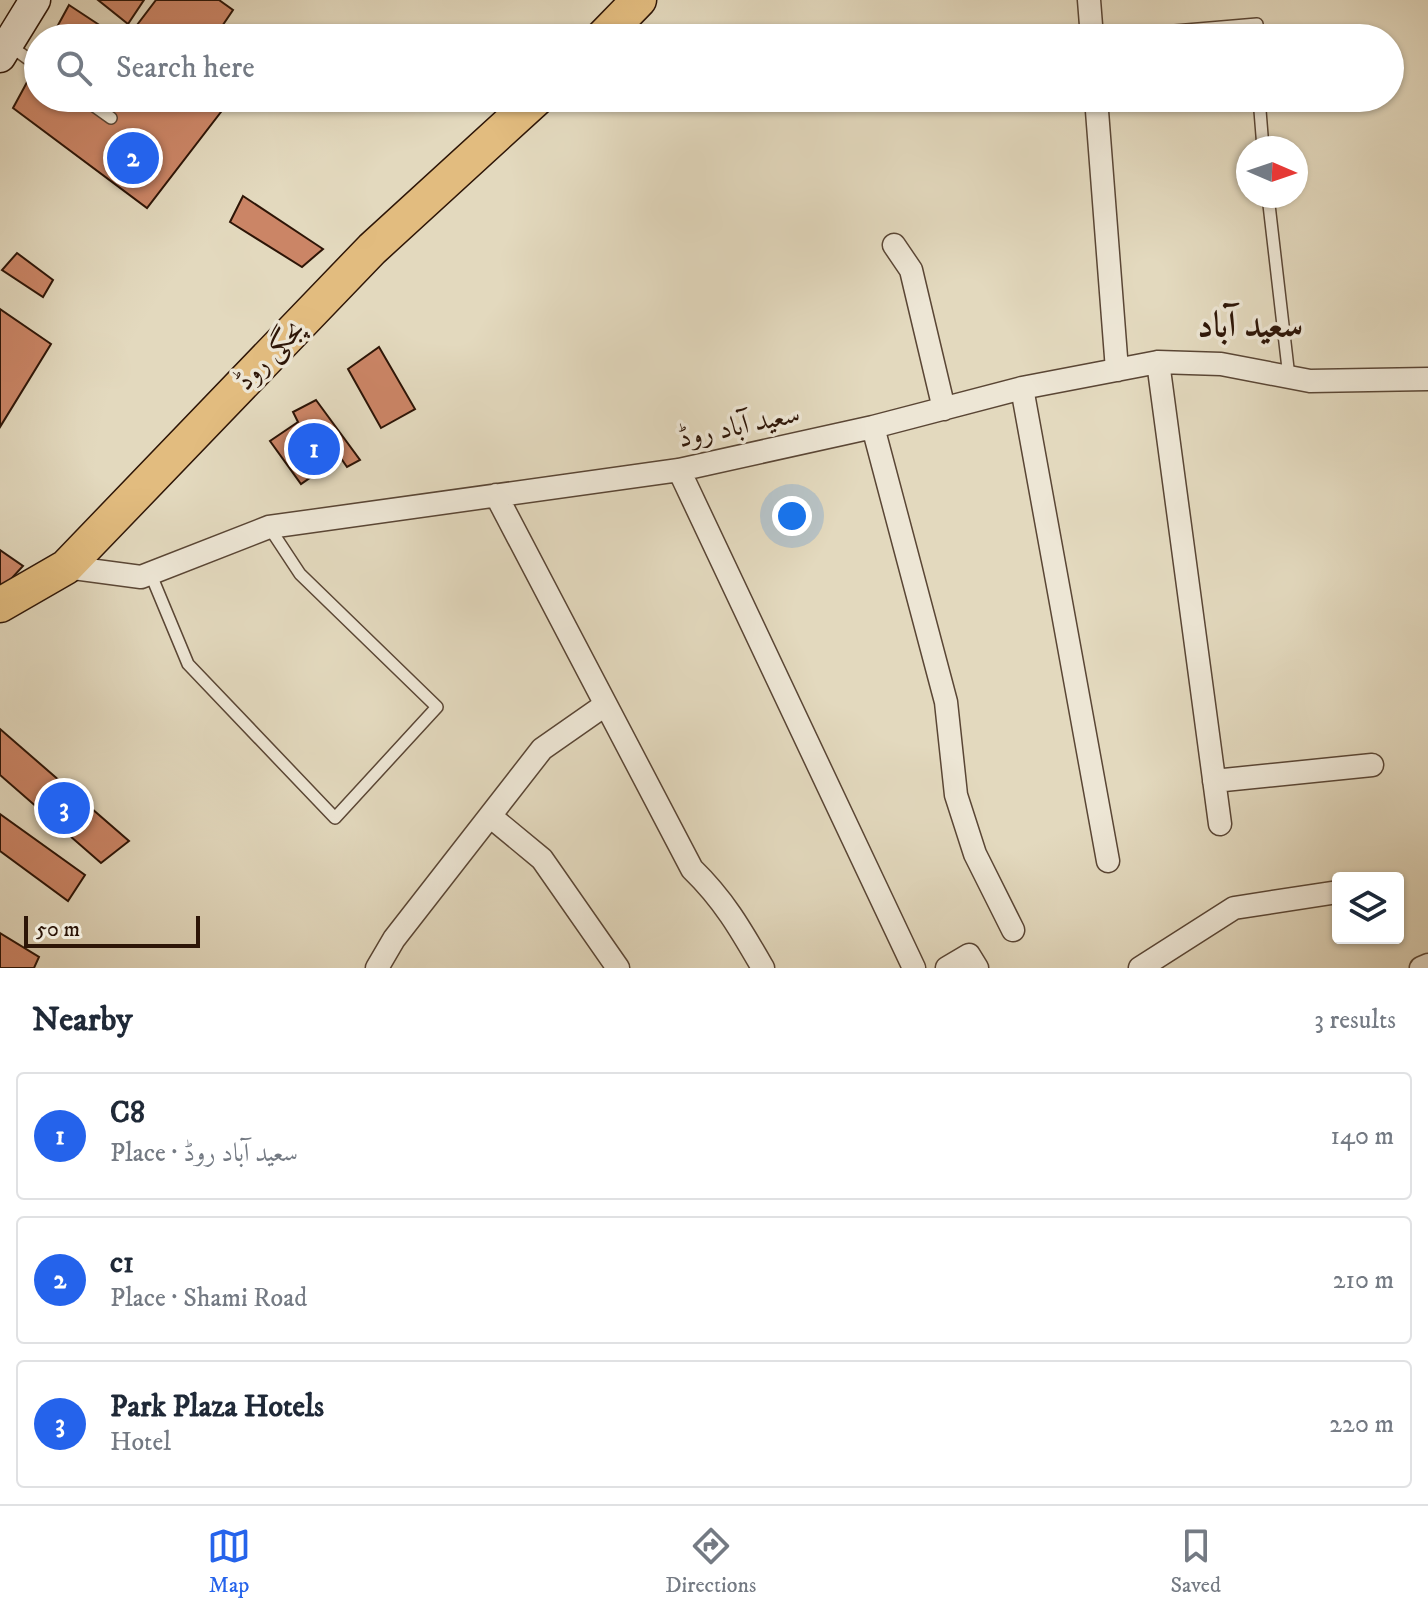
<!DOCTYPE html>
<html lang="en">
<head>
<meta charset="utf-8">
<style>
	body { margin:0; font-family:"IM FELL DW Pica",Amiri,serif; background:#f2f2f3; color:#1f2937 }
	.controls { position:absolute; right:24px; bottom:24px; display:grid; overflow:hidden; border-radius:8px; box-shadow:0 2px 6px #0004 }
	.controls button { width:72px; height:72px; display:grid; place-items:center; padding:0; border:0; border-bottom:2px solid #e0e1e3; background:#fff; color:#1f2937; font:40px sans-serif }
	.compass { position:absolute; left:1236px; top:136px; width:72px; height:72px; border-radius:50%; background:#fff; box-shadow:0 2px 6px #0004; rotate:92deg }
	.scale { position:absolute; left:24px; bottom:20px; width:176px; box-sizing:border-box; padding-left:8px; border:4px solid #2d1507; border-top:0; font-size:22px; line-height:28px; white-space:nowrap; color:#2d1507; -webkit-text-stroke:6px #ede6d5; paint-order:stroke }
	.you { position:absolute; left:792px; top:516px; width:28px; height:28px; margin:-20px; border:6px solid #fff; border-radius:50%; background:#1a73e8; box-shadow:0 0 0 12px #1a73e833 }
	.badge { display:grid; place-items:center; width:52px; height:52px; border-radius:50%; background:#2563eb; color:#fff; font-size:26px; font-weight:700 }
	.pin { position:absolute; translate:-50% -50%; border:4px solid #fff; box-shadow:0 2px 8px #0006 }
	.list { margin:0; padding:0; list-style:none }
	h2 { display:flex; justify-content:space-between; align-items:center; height:104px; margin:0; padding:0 32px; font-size:34px }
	h2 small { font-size:26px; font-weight:400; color:#747a83 }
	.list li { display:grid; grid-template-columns:52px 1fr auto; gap:24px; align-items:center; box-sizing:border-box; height:128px; margin:0 16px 16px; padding:0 16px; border:2px solid #e0e1e3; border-radius:8px }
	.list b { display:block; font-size:30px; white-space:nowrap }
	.list p { margin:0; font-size:26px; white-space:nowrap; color:#747a83 }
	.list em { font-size:26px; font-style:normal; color:#747a83 }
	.icon { flex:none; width:44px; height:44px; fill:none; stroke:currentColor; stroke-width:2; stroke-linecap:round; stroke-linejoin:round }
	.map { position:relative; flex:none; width:1428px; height:968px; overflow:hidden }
	.search { position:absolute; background:#fff; box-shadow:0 2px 6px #0004; left:24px; right:24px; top:24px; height:88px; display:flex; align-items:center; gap:20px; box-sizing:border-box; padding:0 28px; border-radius:44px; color:#747a83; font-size:30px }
	.sheet { height:536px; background:#fff }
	nav { display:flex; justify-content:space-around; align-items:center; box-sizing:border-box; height:112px; border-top:2px solid #e0e1e3; background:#fff; font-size:22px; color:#747a83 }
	nav a { display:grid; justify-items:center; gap:4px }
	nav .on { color:#2563eb }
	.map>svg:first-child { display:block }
</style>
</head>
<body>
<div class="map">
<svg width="1428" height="968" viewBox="0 0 1428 968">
	<rect width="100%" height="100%" fill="#e3d9be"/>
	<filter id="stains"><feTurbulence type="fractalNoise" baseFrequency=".0025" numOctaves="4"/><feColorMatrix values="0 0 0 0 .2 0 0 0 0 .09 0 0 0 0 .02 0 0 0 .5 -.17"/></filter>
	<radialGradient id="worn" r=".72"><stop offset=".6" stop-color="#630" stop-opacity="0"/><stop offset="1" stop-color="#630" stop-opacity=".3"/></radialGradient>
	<path fill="#cb8566" stroke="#2d1507" stroke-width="2" d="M98,0H144L128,24Z
		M156,0H219L233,10L214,38H154L137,25Z
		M69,5L119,38H51Z
		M38,62V98H210L224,108L147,208L13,108Z
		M243,196L323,249L302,267L230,222Z
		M17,253L53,280L43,297L2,270Z
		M0,309L51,344L0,427Z
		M379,347L415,409L381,428L348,369Z
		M316,400L360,460L347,467L340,457L301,484L270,441L298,422L293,412Z
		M0,550L23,566L0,591Z
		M0,729L129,841L101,863L0,775Z
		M0,814L85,875L68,901L0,851Z
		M0,933L39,957L34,968H0Z"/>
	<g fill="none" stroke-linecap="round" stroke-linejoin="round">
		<defs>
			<path id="lane" d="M1092,38L1257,24L1258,38
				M9,45L38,66
				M83,98L111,118
				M1259,98L1263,148
				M1268,196L1289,377
				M151,575L188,664L335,818L437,707L300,574L269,527"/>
			<path id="street" d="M1089,0L1092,38
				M1096,98L1117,370
				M894,245L911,270L944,409
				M1158,362L1220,824
				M1022,388L1108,861
				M873,427L946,702L956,795L975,854L1013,930
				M679,470L914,968
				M496,495L692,869C724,900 741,930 763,968
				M66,567L141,577L269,527L679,470L873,427L1022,388L1158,362L1221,364L1310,381L1428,379
				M1214,781L1372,765
				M490,816L542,859L618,968
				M377,968L394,939L542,749L605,705
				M947,968L969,955L977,968
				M1140,968L1234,908L1338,892
				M1421,968L1428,965"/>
			<path id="secondary" d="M0,57L35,0"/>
			<path id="primary" d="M602,38L639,0
				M0,605L66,567L372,249L537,98"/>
		</defs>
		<use href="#lane" stroke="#5a4635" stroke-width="14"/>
		<use href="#street" stroke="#5a4635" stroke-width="25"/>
		<use href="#secondary" stroke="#2d1507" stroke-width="33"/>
		<use href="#primary" stroke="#2d1507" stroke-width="37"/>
		<use href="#lane" stroke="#ede6d5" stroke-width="11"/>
		<use href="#street" stroke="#ede6d5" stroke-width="22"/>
		<use href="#secondary" stroke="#ede6d5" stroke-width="30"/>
		<use href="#primary" stroke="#e2bc7f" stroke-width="34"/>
	</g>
	<g text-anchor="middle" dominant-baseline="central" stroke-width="7" stroke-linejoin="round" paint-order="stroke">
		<g font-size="28" fill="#2d1507" stroke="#ede6d5">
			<text transform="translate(270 355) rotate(-46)">پجگی روڈ</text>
			<text transform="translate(739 426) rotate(-12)">سعید آباد روڈ</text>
		</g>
		<g font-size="36" font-weight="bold" fill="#2d1507" stroke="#ede6d5">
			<text x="1250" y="325">سعید آباد</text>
		</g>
	</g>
	<rect width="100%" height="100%" filter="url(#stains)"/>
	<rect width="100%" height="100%" fill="url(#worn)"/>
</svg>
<div class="controls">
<button><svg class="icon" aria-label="layers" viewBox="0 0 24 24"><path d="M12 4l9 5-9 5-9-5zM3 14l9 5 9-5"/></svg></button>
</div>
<svg class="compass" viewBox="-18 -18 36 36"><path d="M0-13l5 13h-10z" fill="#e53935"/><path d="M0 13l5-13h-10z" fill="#747a83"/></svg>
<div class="scale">50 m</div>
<div class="you"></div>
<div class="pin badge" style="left:314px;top:449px">1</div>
<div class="pin badge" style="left:133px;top:158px">2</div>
<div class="pin badge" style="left:64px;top:808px">3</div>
<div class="search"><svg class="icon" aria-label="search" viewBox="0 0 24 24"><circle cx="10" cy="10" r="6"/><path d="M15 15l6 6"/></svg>Search here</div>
</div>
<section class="sheet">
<h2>Nearby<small>3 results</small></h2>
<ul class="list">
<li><span class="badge">1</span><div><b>C8</b><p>Place · سعید آباد روڈ</p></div><em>140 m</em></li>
<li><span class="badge">2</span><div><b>c1</b><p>Place · Shami Road</p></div><em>210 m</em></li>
<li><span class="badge">3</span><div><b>Park Plaza Hotels</b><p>Hotel</p></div><em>220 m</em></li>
</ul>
</section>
<nav>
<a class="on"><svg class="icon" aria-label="map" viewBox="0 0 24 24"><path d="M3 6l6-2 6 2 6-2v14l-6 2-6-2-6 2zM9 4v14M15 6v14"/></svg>Map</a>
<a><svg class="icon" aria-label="directions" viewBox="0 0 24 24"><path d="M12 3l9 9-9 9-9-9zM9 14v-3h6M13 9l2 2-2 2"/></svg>Directions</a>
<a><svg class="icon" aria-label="saved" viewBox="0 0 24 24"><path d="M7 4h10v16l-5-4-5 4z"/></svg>Saved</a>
</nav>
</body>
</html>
